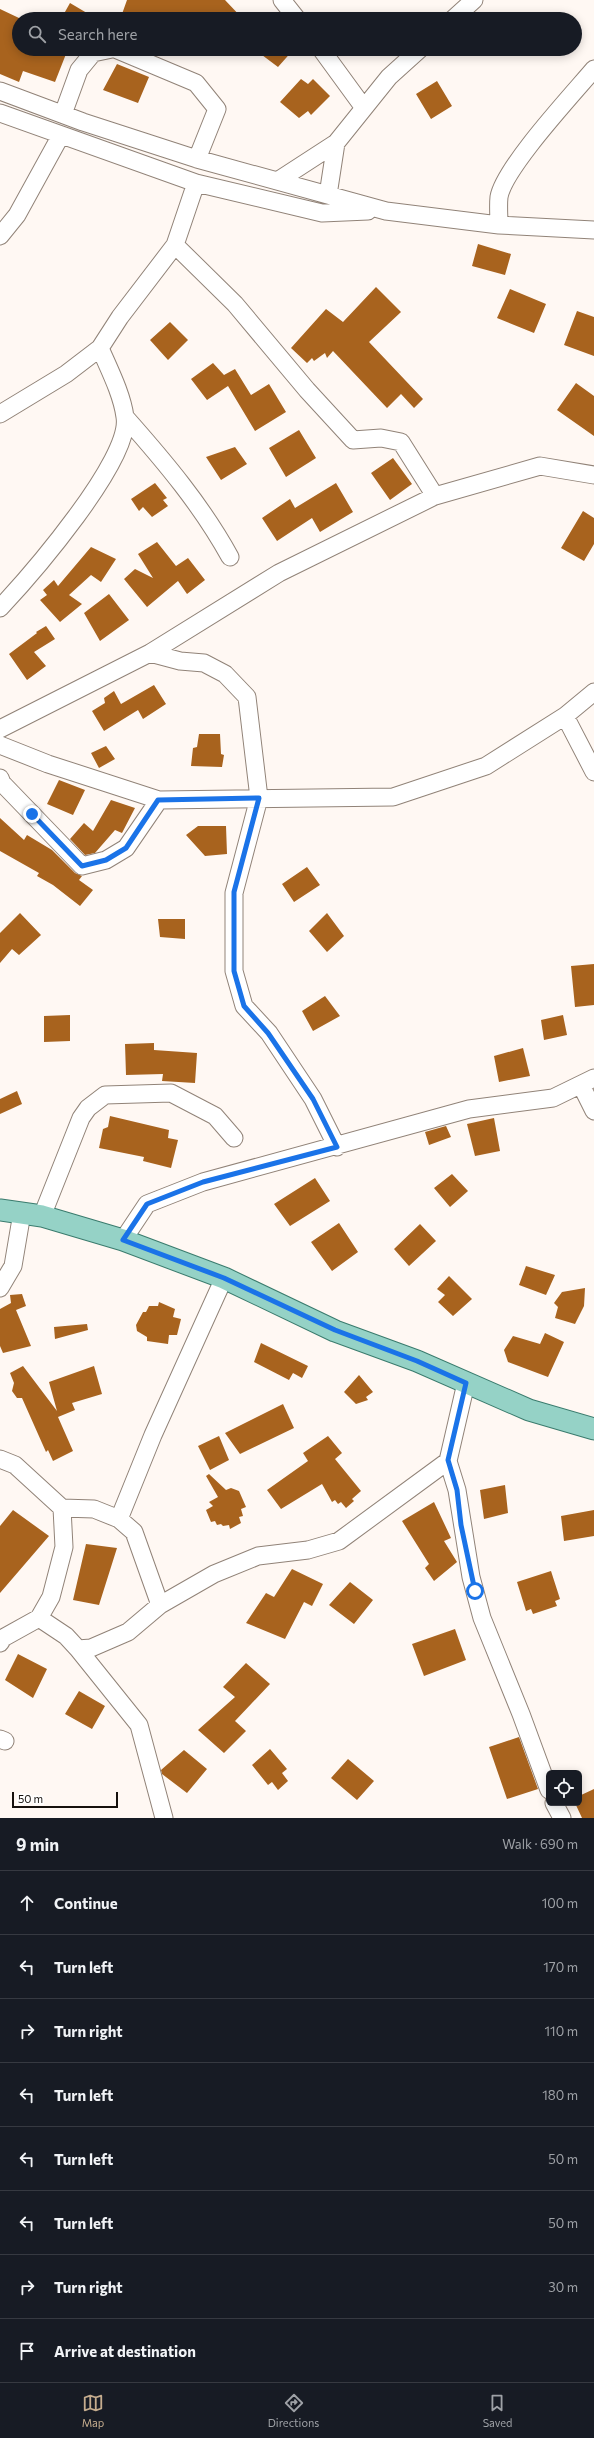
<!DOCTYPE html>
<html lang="en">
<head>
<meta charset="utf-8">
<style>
	body { margin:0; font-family:Commissioner,sans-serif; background:#242831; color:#f1f3f6 }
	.controls { position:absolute; right:12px; bottom:12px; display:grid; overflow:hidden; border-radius:6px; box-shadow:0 2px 10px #0003 }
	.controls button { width:36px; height:36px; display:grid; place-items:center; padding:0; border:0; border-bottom:1px solid #363941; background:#171b24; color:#f1f3f6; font:20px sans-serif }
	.scale { position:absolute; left:12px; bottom:10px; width:106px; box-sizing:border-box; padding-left:4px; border:2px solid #16110d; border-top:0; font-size:11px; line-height:14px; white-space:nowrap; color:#16110d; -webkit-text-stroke:3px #fff; paint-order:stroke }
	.stop { position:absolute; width:12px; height:12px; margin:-9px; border:3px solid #1a73e8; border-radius:50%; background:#fff }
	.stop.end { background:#1a73e8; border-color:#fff; box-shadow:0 1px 4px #0008 }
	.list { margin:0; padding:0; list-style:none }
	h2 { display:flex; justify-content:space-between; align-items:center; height:52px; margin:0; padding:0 16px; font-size:17px }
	h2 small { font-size:13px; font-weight:400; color:#9ea1a6 }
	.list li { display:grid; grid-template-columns:26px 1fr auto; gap:12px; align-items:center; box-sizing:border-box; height:64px; padding:0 16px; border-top:1px solid #363941 }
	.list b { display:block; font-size:15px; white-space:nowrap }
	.list em { font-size:13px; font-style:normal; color:#9ea1a6 }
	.icon { flex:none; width:22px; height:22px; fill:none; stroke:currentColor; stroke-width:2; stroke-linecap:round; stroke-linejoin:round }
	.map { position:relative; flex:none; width:594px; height:1818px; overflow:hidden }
	.search { position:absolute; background:#171b24; box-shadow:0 2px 10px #0003; left:12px; right:12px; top:12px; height:44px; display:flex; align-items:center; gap:10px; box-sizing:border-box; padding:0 14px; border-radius:22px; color:#9ea1a6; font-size:15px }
	.sheet { height:564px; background:#171b24 }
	nav { display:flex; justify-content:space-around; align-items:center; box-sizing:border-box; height:56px; border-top:1px solid #363941; background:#171b24; font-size:11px; color:#9ea1a6 }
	nav a { display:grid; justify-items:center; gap:2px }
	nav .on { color:#c5ac8e }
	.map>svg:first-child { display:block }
</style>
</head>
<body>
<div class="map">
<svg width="594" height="1818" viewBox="0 0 594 1818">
	<rect width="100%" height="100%" fill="#fff8f3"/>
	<path fill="#a8631e" d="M127,0H225L243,19H127L122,14Z
		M70,3L97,19H61Z
		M0,9L19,18V49H52L66,54L55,82L23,71L19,82L0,74Z
		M254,49H294L278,67Z
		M117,64L149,77L138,103L103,90Z
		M301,79L308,84L313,79L330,96L311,115L308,111L299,118L280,102Z
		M437,81L452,106L431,119L416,94Z
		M478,244L511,254L505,275L472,266Z
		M376,287L401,312L369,342L423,399L414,408L401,394L387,408L333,351L327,358L325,353L314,361L312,358L307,363L291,348L326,309L343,322Z
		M510,289L546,304L534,333L497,318Z
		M577,311L594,317V356L564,345Z
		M170,322L188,340L168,360L150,340Z
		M213,363L224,375L235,369L251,395L269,384L286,412L255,431L228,386L207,400L191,379Z
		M576,383L594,396V436L557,410Z
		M299,430L316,458L286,477L269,448Z
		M235,447L247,464L221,480L206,457Z
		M393,458L412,484L390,500L371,473Z
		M155,483L167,498L163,500L168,506L152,517L143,507L139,511L131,499Z
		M336,483L353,512L320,532L312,518L277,541L262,518L290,499L295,508Z
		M583,511L594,518V544L584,561L561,548Z
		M157,542L176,566L188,558L205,580L187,594L178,581L147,607L124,579L135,569L153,578L138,554Z
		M91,547L116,559L101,582L91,575L69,595L82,604L60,622L40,600L47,595L43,590L54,580L58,586Z
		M109,594L129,620L100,641L84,613Z
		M46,626L55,639L34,652L46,666L27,680L9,654L37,633L36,632Z
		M154,685L166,704L143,719L138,710L104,731L92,711L105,703L104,698L114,691L121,704Z
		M199,734H220L221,754L224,755L222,767L191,766L193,748L197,747Z
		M106,746L115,759L99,768L91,753Z
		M59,780L85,790L73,815L47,804Z
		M111,800L135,808L122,833L115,830L95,853L85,855L70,839L84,823L93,831Z
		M0,818L24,840L27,835L52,850L75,873L82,876L79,880L93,890L80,906L53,885L37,876L39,873L0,851Z
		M198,826H226L227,854L205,856L186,835Z
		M307,867L320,885L294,902L282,884Z
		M20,913L41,935L19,955L12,949L0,963V933Z
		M327,913L344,936L327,952L309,931Z
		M158,919H185V939L160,937Z
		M594,964V1005L575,1007L571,966Z
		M325,996L340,1016L313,1031L302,1011Z
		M70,1015V1041L44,1042V1016Z
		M563,1015L567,1035L544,1040L541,1020Z
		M154,1043V1050L197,1053L195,1083L162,1081L163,1074L126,1075L125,1044Z
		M523,1048L530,1076L499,1082L494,1056Z
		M17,1091L22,1104L0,1114V1099Z
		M110,1116L169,1130L168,1138L178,1140L171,1168L143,1161L144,1157L99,1148L103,1129L108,1127Z
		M494,1118L500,1151L475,1156L467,1124Z
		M446,1126L451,1137L429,1145L425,1132Z
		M452,1174L468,1191L450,1207L434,1188Z
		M315,1178L330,1201L290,1226L274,1204Z
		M339,1223L358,1252L332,1271L311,1242Z
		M420,1224L436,1241L409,1266L394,1249Z
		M526,1266L555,1275L546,1295L519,1285Z
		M449,1276L472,1299L453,1316L438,1302L445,1295L437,1289Z
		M585,1288L584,1306L575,1324L555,1318L558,1307L554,1303L562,1292Z
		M22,1294L26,1306L16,1310L31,1346L3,1353L0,1346V1309L11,1303L10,1295Z
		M159,1302L175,1309L173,1317L181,1319L177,1335H169L168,1344L147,1341V1337L137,1331L136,1325L143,1312H146L149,1306H158Z
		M87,1324L88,1330L55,1339L54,1327Z
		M545,1333L564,1342L548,1377L508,1362L504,1350L513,1336L540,1344Z
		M261,1343L308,1366L302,1378L293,1373L289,1380L254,1362Z
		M23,1366L57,1411L49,1382L94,1366L102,1394L72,1403L75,1410L58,1417L73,1451L53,1461L48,1450L46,1452L22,1398H17L12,1391L14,1383L10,1373Z
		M359,1375L373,1392L366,1397L368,1400L356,1404L344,1392Z
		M283,1404L294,1428L240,1454L225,1433Z
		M219,1436L229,1460L210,1470L198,1446Z
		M328,1436L342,1453L335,1459L361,1491L352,1499L354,1501L346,1508L341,1502L338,1504L335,1500L332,1502L322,1484L281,1509L267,1490L308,1461L303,1453Z
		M209,1474L226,1490L231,1488L239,1491L246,1507L241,1509L243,1516L239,1517L241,1523L230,1529L229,1525L223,1526L221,1524L217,1525L215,1521L211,1522L206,1510L213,1506L209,1502L218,1497L206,1476Z
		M505,1485L508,1513L484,1519L480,1490Z
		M434,1502L451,1538L444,1541L457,1562L434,1581L425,1568L429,1564L402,1521Z
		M13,1510L49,1536L0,1593V1526Z
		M594,1510V1536L564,1541L561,1516Z
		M86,1544L117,1548L99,1605L73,1600Z
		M292,1569L323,1584L312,1606L304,1602L285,1639L246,1623L266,1593L274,1597Z
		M551,1571L560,1599L555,1601L557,1606L533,1614L531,1609L526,1611L517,1582Z
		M350,1582L373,1600L354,1624L329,1605Z
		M455,1629L466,1660L424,1676L412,1644Z
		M18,1654L47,1669L33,1698L5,1680Z
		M246,1663L270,1684L235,1721L246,1731L224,1753L198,1730L235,1697L223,1687Z
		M79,1691L105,1706L92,1729L65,1714Z
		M519,1737L538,1789L507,1799L489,1747Z
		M270,1749L287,1769L282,1773L288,1781L278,1790L272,1782L268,1785L252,1765Z
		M184,1750L207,1769L187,1793L162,1774L161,1770Z
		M348,1759L374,1781L357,1800L331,1778Z
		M594,1789V1818H582L575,1803H579V1796Z"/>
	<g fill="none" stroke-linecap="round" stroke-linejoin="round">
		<defs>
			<path id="minor" d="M282,0L297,19
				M453,19L474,0
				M115,49L196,83L217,109L197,159
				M321,49L364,108
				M0,91L83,122L197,159L386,211L499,225L594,230
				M0,113L196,183L322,213L368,211
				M63,114L79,70L93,53L112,49
				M279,180L336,143
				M328,195L336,143L389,77L420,49
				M499,225C499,216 498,206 499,197C504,168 572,95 594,69
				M0,236L17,215L61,135
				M175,245L235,304L307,390L353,440L381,438L401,442L435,496
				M0,414L66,374L100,348L120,317L175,245L196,183
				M126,418C165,462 202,506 230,557
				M0,608C30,576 132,459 125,417C122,394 109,369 100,348
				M150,653L180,661L204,663L225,674L247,697L259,798L234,893V971L244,1006L269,1033L313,1099L337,1147
				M565,716L594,772
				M0,729L150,653L279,573L435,496L540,466L594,475
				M0,745L48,764L159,800L393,797L486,766L565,716L594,692
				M0,778L2,783L82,866L106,860L126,848L159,800
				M581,1085L594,1111
				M42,1216L81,1118L88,1108L105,1095L171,1093L215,1116L234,1138
				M123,1240L147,1204L203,1182L469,1109L553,1098L594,1078
				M0,1288L13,1266L22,1213
				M466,1383L448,1461L457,1490L471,1577L482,1618L521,1714L549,1790
				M0,1459L15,1465L62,1508L64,1547L51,1597L39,1618L66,1636L78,1649L91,1648L128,1632L160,1605L214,1574L258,1556L308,1550L339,1541L448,1461
				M62,1508L94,1509L119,1519L134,1532L160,1605
				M119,1519L153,1435L224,1278
				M0,1643L3,1638L39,1618
				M78,1649L139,1725L164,1818
				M0,1739L5,1741
				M554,1803L562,1818"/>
			<path id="major" d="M0,1210L42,1216L123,1240L224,1278L335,1331L417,1361L529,1410L594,1429"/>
		</defs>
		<use href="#minor" stroke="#918378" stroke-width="19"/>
		<use href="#major" stroke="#3a7b6d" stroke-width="23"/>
		<use href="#minor" stroke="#fff" stroke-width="17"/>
		<use href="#major" stroke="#95d2c6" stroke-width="21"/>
	</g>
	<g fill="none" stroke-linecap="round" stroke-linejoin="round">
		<path stroke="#1a73e8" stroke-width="5" d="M32,814L82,866L106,860L126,848L158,800L259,798L234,892V971L244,1006L268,1033L313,1099L337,1147L203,1182L147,1204L123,1240L224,1278L335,1330L417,1361L466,1383L448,1460L457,1490L461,1525L475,1591"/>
	</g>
</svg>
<div class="controls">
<button><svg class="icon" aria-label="locate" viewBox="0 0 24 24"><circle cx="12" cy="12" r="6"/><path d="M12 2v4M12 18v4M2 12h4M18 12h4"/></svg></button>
</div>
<div class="scale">50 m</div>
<div class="stop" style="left:475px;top:1591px"></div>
<div class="stop end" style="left:32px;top:814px"></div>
<div class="search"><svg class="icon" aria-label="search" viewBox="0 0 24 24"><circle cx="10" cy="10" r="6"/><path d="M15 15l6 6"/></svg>Search here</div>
</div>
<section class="sheet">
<h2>9 min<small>Walk · 690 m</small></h2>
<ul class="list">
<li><svg class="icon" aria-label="ahead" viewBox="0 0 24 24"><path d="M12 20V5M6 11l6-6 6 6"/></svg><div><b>Continue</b></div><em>100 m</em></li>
<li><svg class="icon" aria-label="left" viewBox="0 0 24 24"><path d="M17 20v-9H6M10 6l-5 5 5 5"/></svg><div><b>Turn left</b></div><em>170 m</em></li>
<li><svg class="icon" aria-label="right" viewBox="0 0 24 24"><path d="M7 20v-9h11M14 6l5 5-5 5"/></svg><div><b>Turn right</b></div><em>110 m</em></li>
<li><svg class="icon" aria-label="left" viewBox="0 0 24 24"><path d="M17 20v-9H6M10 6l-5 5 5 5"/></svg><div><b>Turn left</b></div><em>180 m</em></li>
<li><svg class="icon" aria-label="left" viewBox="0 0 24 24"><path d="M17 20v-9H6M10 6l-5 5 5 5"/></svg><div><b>Turn left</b></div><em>50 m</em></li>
<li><svg class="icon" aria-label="left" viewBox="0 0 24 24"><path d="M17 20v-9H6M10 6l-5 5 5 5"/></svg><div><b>Turn left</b></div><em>50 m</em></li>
<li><svg class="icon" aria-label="right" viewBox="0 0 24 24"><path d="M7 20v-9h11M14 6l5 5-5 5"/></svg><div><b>Turn right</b></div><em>30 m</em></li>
<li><svg class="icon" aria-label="arrive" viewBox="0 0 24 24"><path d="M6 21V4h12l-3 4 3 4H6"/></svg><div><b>Arrive at destination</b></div></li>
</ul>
</section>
<nav>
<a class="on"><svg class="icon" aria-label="map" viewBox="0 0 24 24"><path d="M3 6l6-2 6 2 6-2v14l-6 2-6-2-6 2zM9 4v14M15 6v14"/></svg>Map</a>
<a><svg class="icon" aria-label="directions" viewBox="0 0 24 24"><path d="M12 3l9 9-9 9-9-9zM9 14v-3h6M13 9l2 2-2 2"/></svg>Directions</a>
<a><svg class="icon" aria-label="saved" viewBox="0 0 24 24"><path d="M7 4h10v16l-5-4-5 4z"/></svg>Saved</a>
</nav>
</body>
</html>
